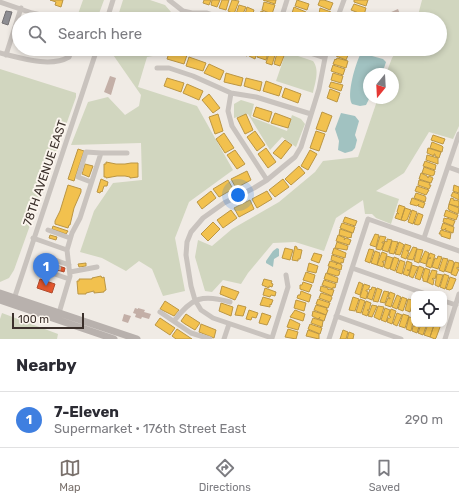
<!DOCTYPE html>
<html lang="en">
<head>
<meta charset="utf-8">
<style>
	body { margin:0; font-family:Rubik,sans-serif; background:#f2f2f3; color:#2b2b33 }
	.controls { position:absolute; right:12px; bottom:12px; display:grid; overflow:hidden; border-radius:8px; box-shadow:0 2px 6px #0003 }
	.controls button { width:36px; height:36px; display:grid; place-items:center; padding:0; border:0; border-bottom:1px solid #e1e1e2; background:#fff; color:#2b2b33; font:20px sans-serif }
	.compass { position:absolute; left:363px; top:68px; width:36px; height:36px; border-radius:50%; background:#fff; box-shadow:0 2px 6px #0003; rotate:198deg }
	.scale { position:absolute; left:12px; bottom:10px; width:72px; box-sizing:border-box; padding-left:4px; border:2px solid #3b302b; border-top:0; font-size:11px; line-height:14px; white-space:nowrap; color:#3b302b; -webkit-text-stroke:3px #fbf5ee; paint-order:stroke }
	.you { position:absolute; left:238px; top:195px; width:14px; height:14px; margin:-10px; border:3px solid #fff; border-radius:50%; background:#1a73e8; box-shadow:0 0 0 6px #1a73e833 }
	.badge { display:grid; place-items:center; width:26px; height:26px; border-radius:50%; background:#7a716c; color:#fff; font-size:13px; font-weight:700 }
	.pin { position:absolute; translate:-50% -33px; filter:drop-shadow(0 1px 2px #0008) }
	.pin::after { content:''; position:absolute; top:21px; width:14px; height:12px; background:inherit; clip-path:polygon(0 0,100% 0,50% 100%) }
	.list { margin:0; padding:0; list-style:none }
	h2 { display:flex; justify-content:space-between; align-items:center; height:52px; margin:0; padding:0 16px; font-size:17px }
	h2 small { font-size:13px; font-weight:400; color:#7c7c81 }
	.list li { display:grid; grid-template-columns:26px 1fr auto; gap:12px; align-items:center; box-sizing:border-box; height:56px; padding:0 16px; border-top:1px solid #e1e1e2 }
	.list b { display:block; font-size:15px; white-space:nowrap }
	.list p { margin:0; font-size:13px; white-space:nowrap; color:#7c7c81 }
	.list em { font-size:13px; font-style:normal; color:#7c7c81 }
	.icon { flex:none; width:22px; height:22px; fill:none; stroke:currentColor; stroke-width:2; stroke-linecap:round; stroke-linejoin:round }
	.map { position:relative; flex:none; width:459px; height:339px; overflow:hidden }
	.search { position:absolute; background:#fff; box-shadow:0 2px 6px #0003; left:12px; right:12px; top:12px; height:44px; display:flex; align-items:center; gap:10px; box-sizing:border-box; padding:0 14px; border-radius:22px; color:#7c7c81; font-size:15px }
	.sheet { height:108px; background:#fff }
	nav { display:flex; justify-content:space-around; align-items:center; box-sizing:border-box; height:56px; border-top:1px solid #e1e1e2; background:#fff; font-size:11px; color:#7c7c81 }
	nav a { display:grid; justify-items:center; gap:2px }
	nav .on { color:#7a716c }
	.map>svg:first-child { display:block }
</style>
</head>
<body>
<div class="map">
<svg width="459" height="339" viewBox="0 0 459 339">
	<rect width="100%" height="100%" fill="#f0ebe5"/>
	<path fill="#d1d6bf" d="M83,0H104L97,19H93L78,14Z
		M123,0H150L165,5L177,19H117Z
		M422,0H459V126L453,139L429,132L404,173L376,191L399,199L391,224L376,218L372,214H365L363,200L336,218L324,251L295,242L273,243L248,273L241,284L223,280L212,292L205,291L195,257L198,240L212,246L232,229L279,202L315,172L323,161L358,157L378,98H393V74H386L392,58L398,49H440V19H417Z
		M109,49H167L159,55L147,57L138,87L197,106L233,170L189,202L175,238L185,291L163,296L152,269L139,261L126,271L102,258L80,252L94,211L113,183L142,180L141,143L71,145L88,102L108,97L125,115L139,106L141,95Z
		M286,52L313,61C320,70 315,83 313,93L276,81Z
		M0,69L76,93V97L14,270L9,278L0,282Z
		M241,100L254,104L251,117L287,131L292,115L301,119L305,124L296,147L282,137L270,150L248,114L234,118V104Z
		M2,313L58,334L57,339H0V319Z"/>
	<path fill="#a1c2c1" d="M361,53L383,59L386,62L382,74H369V98H373L369,99L366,105L360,106L352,104C346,95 356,62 361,53Z
		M341,113L355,116L359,121L355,135L357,140L355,148L352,151L345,153L338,150L339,141L335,129Z
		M277,248L279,249V256L274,259L273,267L266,263V261L273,251Z"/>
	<path fill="#f2c14e" stroke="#bb9644" d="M50,0H63L61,7L55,5L56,2Z
		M204,0H211L209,5L203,3Z
		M212,0H220L217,7L211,5Z
		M222,0H229L226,10L219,8Z
		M232,0L239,1L234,14L228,11Z
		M263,0H276L275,4Z
		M297,0L309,4L307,10L295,6Z
		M320,0H324L333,3L330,10L318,5Z
		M354,0H368L366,6L354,2Z
		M264,2L275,5L272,14L262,10Z
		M354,4L366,8L364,15L351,10Z
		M239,5L246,7L242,16L236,14Z
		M247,7L254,10L251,19L244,18Z
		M294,7L306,12L304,18L292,13Z
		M320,8L331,12L329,17L319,14Z
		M261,11L272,15L271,19L259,18Z
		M292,15L303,18V19H290Z
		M350,15L362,19H348Z
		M243,49H249L247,56L241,54Z
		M251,49H258L255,59L249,56Z
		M259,49L269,50L266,60L257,57Z
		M170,50L187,55L184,64L167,59Z
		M270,50L276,52L272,65L266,63Z
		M338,50L349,53L346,60L336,56Z
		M277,53L284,56L280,66L274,64Z
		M189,57L206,63L203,71L186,66Z
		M337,58L348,61L346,68L333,64L335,59L336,60Z
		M209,64L224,71L220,80L204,73Z
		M333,65L345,69L343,75L331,71Z
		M226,73L243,78L241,86L224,82Z
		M333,73L343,76L341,83L331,80Z
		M167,78L184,83L181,92L164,86Z
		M246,78L262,82L260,91L244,86Z
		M266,81L282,87L279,96L263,91Z
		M331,82L343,85L341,91L329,87Z
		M187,84L203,91L199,100L183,93Z
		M285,88L301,94L298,103L282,97Z
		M330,89L340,93L337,102L327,98Z
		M209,94L220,108L213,113L202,100Z
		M256,107L272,112L269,122L253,116Z
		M322,112L332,116L326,132L316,129Z
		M275,113L291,119L288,128L271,123Z
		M218,114L223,131L215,134L209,117Z
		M246,114L253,130L245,134L237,118Z
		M255,131L265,145L257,151L247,137Z
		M316,131L325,134L319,151L310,148Z
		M224,133L234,148L225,153L216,139Z
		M433,135L445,139L443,144L431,140Z
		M285,140L292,145L281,159L273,153Z
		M432,142L442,146L443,147L442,152L430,148Z
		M266,148L276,162L268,168L258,154Z
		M428,148L441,152L439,158L435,156V154H434V156L427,153Z
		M78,149L84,151L74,181L68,179Z
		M235,150L245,164L237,169L227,155Z
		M310,150L317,154L308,170L301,166Z
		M427,155L438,158V164L426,160Z
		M425,161L436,165L435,170L423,166Z
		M106,162L116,164H125L131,163H138V177L130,178V177L125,176H117L106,178V177H104V164H106Z
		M85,164L93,166L89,177L82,174Z
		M299,166L305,173L291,185L285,179Z
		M424,167L435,171L434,175L432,176L422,173Z
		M247,171L251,180L236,188L231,179Z
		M421,173L427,176L428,178L429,176L433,178L431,183L419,179Z
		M101,179L108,182L107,186H104L102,192L101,191L100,193L97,192Z
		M283,179L289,187L275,197L269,190Z
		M228,180L233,189L219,197L213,189Z
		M419,180L430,183L429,185H431L429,189L418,185Z
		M68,185L81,189V192L74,208L70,225H69L68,228L55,224V221L60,211Z
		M454,185L459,187V193L453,191Z
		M417,186L429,190L426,195L415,191Z
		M211,191L216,198L202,209L197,202Z
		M267,191L272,199L257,208L252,199Z
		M453,192L459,194V200L451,196Z
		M416,193L425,196L426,198L425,202L414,198Z
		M412,198L425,203L423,208L418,206L419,204L417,206L410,204Z
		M451,198L454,199V201L455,200L459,201V207L449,204Z
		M250,200L254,209L239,217L234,208Z
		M449,204L459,208L458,214L449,210V209H448Z
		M399,205L405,207L401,220L395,218L397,213L399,214L397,212Z
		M405,208L411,210L407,220H406L405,221L401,220Z
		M231,210L237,218L223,228L217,220Z
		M412,210L417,212L413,224L408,222Z
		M446,210L458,215L456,220L444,216Z
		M418,213L423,215L420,224L418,225L414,224Z
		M345,217L357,221L355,226L343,222Z
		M444,218L447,219V218L455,221L453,226L443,222Z
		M213,222L220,229L208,241L201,234Z
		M342,223L355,227L353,233L340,228Z
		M443,223L454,227L453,233L445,230L446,228L444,230L441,229Z
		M53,226L68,231L66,234L52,229Z
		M340,229L352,233L351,238L350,237L349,238L339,235Z
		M441,230L451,233L450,239L441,236V234H439Z
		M375,234L379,235L376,247L370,245Z
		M50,235L57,237L56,240L49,238Z
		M338,235L345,238L344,240L346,238L351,240L349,245L336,241Z
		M380,236L386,237L384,242H382V243H384L381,250L376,249Z
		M387,239L392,240L388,252L382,250L385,241L387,242Z
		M392,241L398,242L394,254L389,253Z
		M337,242L348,246L347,250L335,248Z
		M399,242L403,244L404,245L400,255L395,254Z
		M405,244L411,246L409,251L407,250V251L409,252L406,259L401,257Z
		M295,246L297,247V249L302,250L300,259H298V261L292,260Z
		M413,247L417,248L413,260L407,259Z
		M285,248L293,250L290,260L282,258Z
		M334,248L346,253L345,258L332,254Z
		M369,249L374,250L370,263L365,261Z
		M417,249L423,250L419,263L414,261Z
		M375,251L380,253L377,265L371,263Z
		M425,251L429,253L426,264L420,262Z
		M382,252L387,254L385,261H383L382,262H384L383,267L377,265Z
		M314,253L322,255L319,263L311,260Z
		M430,253L435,255L431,268L426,266L428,259L431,258H428Z
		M332,255L344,259L343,263L341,262V264L331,260Z
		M387,256L393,258L390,268L388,269L384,267Z
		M438,256L442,257L438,269L432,267L435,258L437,259Z
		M394,257L399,259L395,271L390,269Z
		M443,258L448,259L444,272L439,270Z
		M400,260L405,262L402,274L396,272Z
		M449,260L453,261L454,263L451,273L445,271Z
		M330,261L337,263L336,265L338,263L342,265L341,270L328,266Z
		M407,261L412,263L410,270H407L410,271L408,276L403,274Z
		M455,262L459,263V268L457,267V269H459L456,276L451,274Z
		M86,263V266L79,267L78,264Z
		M309,263L318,266L316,273L307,271Z
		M412,265L418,267L413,278L409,276Z
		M419,266L424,268L420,280L415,278Z
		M329,267L340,271L339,275L337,276L327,273Z
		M425,268L430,270L427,282L423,281V278H422Z
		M432,270L437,271L435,279L433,278L432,279L434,280L433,285L427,282Z
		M306,272L315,275L313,283L303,280Z
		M326,273L338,278L337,283L324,279Z
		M437,274L443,275L439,287L435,285Z
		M444,274L449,276L445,289L440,287Z
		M101,276L102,278L104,277L106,290L104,291V292L94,293V291L86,293V294H78L77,281H79V279H92V278Z
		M450,277L456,279L452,289H451L450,290L446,289Z
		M264,279L272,281L271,283L273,284L272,287L269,286V288L262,285Z
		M324,280L336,284L335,288L333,287V289L322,285Z
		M303,282L312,285L309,292L300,289V285H302Z
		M359,282L363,284L360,295L355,293Z
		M364,284L370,286L368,290H366V291L368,292L366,299L360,297Z
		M222,286L239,292L235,300L220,294Z
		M321,286L328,288V290L329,289L334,290L332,296L320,291Z
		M372,287L376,288L372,300L367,298L370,289L371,290Z
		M265,288L276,292L275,296L271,295L270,297L263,295Z
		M377,288L382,290L378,302L373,301Z
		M301,291L311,295L309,302L297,298L298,295H300Z
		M384,291L389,292L385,303L380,302Z
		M390,292L395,294L391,307L385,305L388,298L390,299V298L388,297Z
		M321,293L331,296L332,298L330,302L319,298Z
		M397,295L401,297L397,309L392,307Z
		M263,297L273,300L271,305L270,304V307L260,305Z
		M353,297L359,299L355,311L349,310Z
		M402,297L407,299L403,311L398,309Z
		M318,299L330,303L328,308L316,304Z
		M360,299L365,301L361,313L356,312Z
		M408,299L412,300L413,302L410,312L405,310Z
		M296,300L306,303L304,311L294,308Z
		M165,301L179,310L174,316L160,309Z
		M366,301L371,303L369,310H367L369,311L367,316L362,314Z
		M221,303L233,307L231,316L219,311Z
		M238,305L246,307L243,316L235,315Z
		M316,305L327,308L326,310H328L326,315L314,310Z
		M372,305L377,306L372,317L368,316Z
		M378,306L384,307L380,320L374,317Z
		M385,308L390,310L386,322L381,320Z
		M391,309L396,311L392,324L387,322L388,318H390L391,317L389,316Z
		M249,310L258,313L256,318L252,317L251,320L246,319Z
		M295,310L305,314L303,321L290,317Z
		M313,311L326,315L324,321L319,319L320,317L318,319L312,316Z
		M262,313L271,316L267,325L259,323Z
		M397,313L402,315L397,326L393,324Z
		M186,314L200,323L195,330L185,324L181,321Z
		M403,314L409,316L405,328L399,326Z
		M409,317L414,318L411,331L406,329Z
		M160,318L175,328L170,335L155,325Z
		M313,318L323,321L322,327L311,323Z
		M290,319L300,324L298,330L287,327Z
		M201,324L216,330L214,338L199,332Z
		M310,324L322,328L320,334L308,329Z
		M414,324H420L417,333L412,331L413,326H416Z
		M421,324H427L423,335L418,333Z
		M428,324L434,325L430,337L424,335Z
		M434,325L440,327L436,338L435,339L430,337Z
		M177,329L192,339H176L172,336Z
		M288,329L298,332L296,339L285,337Z
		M308,330L319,334V339L306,336Z
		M343,330L348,332L346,339H340Z
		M349,332L354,334L353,339H347Z"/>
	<path fill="#e4572e" stroke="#b14b2d" d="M46,262L65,268L64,272L44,266Z
		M40,279L55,284L52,293L37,288Z"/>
	<path fill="#8d8d92" stroke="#747173" d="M6,11L12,12L8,25L2,23Z"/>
	<path fill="#c3afa7" d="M398,9L401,17L397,19H381L380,17Z
		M110,76L116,78L111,95L104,92Z
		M135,308L138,309V308L145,310L144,312L151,314L149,319L142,317L141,319L135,317L136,314L133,313Z
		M124,314L131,316L128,323L122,321Z"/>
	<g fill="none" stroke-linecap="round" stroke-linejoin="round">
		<path stroke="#ccc6c0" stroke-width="5" stroke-dasharray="5 2.5" stroke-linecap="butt" d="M48,267L49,263
			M53,269L54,264
			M58,270L59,266"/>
		<path stroke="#c9c3be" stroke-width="5" d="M169,0L183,11L192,13H207L225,19
			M0,2L32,13L59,19
			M107,19L113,0
			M281,19L287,0
			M337,19L344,0
			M298,49L325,58
			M0,53C21,58 50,68 69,57L72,49
			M6,55L21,8
			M157,68H169L193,76L231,93L256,97L311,114
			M231,93L228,111L232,126L267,180
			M448,167L459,171
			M91,182L78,177L86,152L101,153
			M48,230L70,238
			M33,238L67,250
			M424,238L459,134
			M69,265L44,256L40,269L69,279
			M352,268L426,294
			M70,272L97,267
			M286,275L288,287L272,338L213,318L201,310L195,300L191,286L186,255L187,242L191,232L203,218L224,203L254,188L267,180L295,157L301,147L319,89L325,58L327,49
			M14,299L97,49
			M444,301L456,305
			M160,312L191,333L210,339
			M59,313L70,276L67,250L72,233L80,218L101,153H127
			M336,316L401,339
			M174,321C192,297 203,294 230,302
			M224,339L229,324
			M329,339L368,219L459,251
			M445,339L459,294"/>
		<path stroke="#b8b1ad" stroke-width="7" d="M0,293L137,339
			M0,300L114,339"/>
	</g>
	<g text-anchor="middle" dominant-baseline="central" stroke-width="4" stroke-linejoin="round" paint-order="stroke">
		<g font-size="12" fill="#3b302b" stroke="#fbf5ee">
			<text transform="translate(45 173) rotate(-71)">78TH AVENUE EAST</text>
		</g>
	</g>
</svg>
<div class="controls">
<button><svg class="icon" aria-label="locate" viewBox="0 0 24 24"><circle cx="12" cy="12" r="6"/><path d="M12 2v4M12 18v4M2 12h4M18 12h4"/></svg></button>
</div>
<svg class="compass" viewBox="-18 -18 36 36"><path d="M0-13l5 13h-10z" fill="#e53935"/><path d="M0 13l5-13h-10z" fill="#7c7c81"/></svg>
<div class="scale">100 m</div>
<div class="you"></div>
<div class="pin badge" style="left:46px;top:286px;background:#3f7fe0">1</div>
<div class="search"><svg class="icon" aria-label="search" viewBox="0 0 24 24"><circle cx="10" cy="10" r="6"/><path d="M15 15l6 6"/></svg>Search here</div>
</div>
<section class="sheet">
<h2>Nearby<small></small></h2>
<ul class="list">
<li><span class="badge" style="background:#3f7fe0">1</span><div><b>7-Eleven</b><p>Supermarket · 176th Street East</p></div><em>290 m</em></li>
</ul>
</section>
<nav>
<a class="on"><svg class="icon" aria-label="map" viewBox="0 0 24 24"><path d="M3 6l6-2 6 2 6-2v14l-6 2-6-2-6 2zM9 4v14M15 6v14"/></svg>Map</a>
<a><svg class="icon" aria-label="directions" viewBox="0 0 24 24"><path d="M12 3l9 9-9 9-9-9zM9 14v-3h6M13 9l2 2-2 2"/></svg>Directions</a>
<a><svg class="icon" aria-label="saved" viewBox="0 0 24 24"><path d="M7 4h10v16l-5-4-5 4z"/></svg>Saved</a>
</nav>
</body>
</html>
